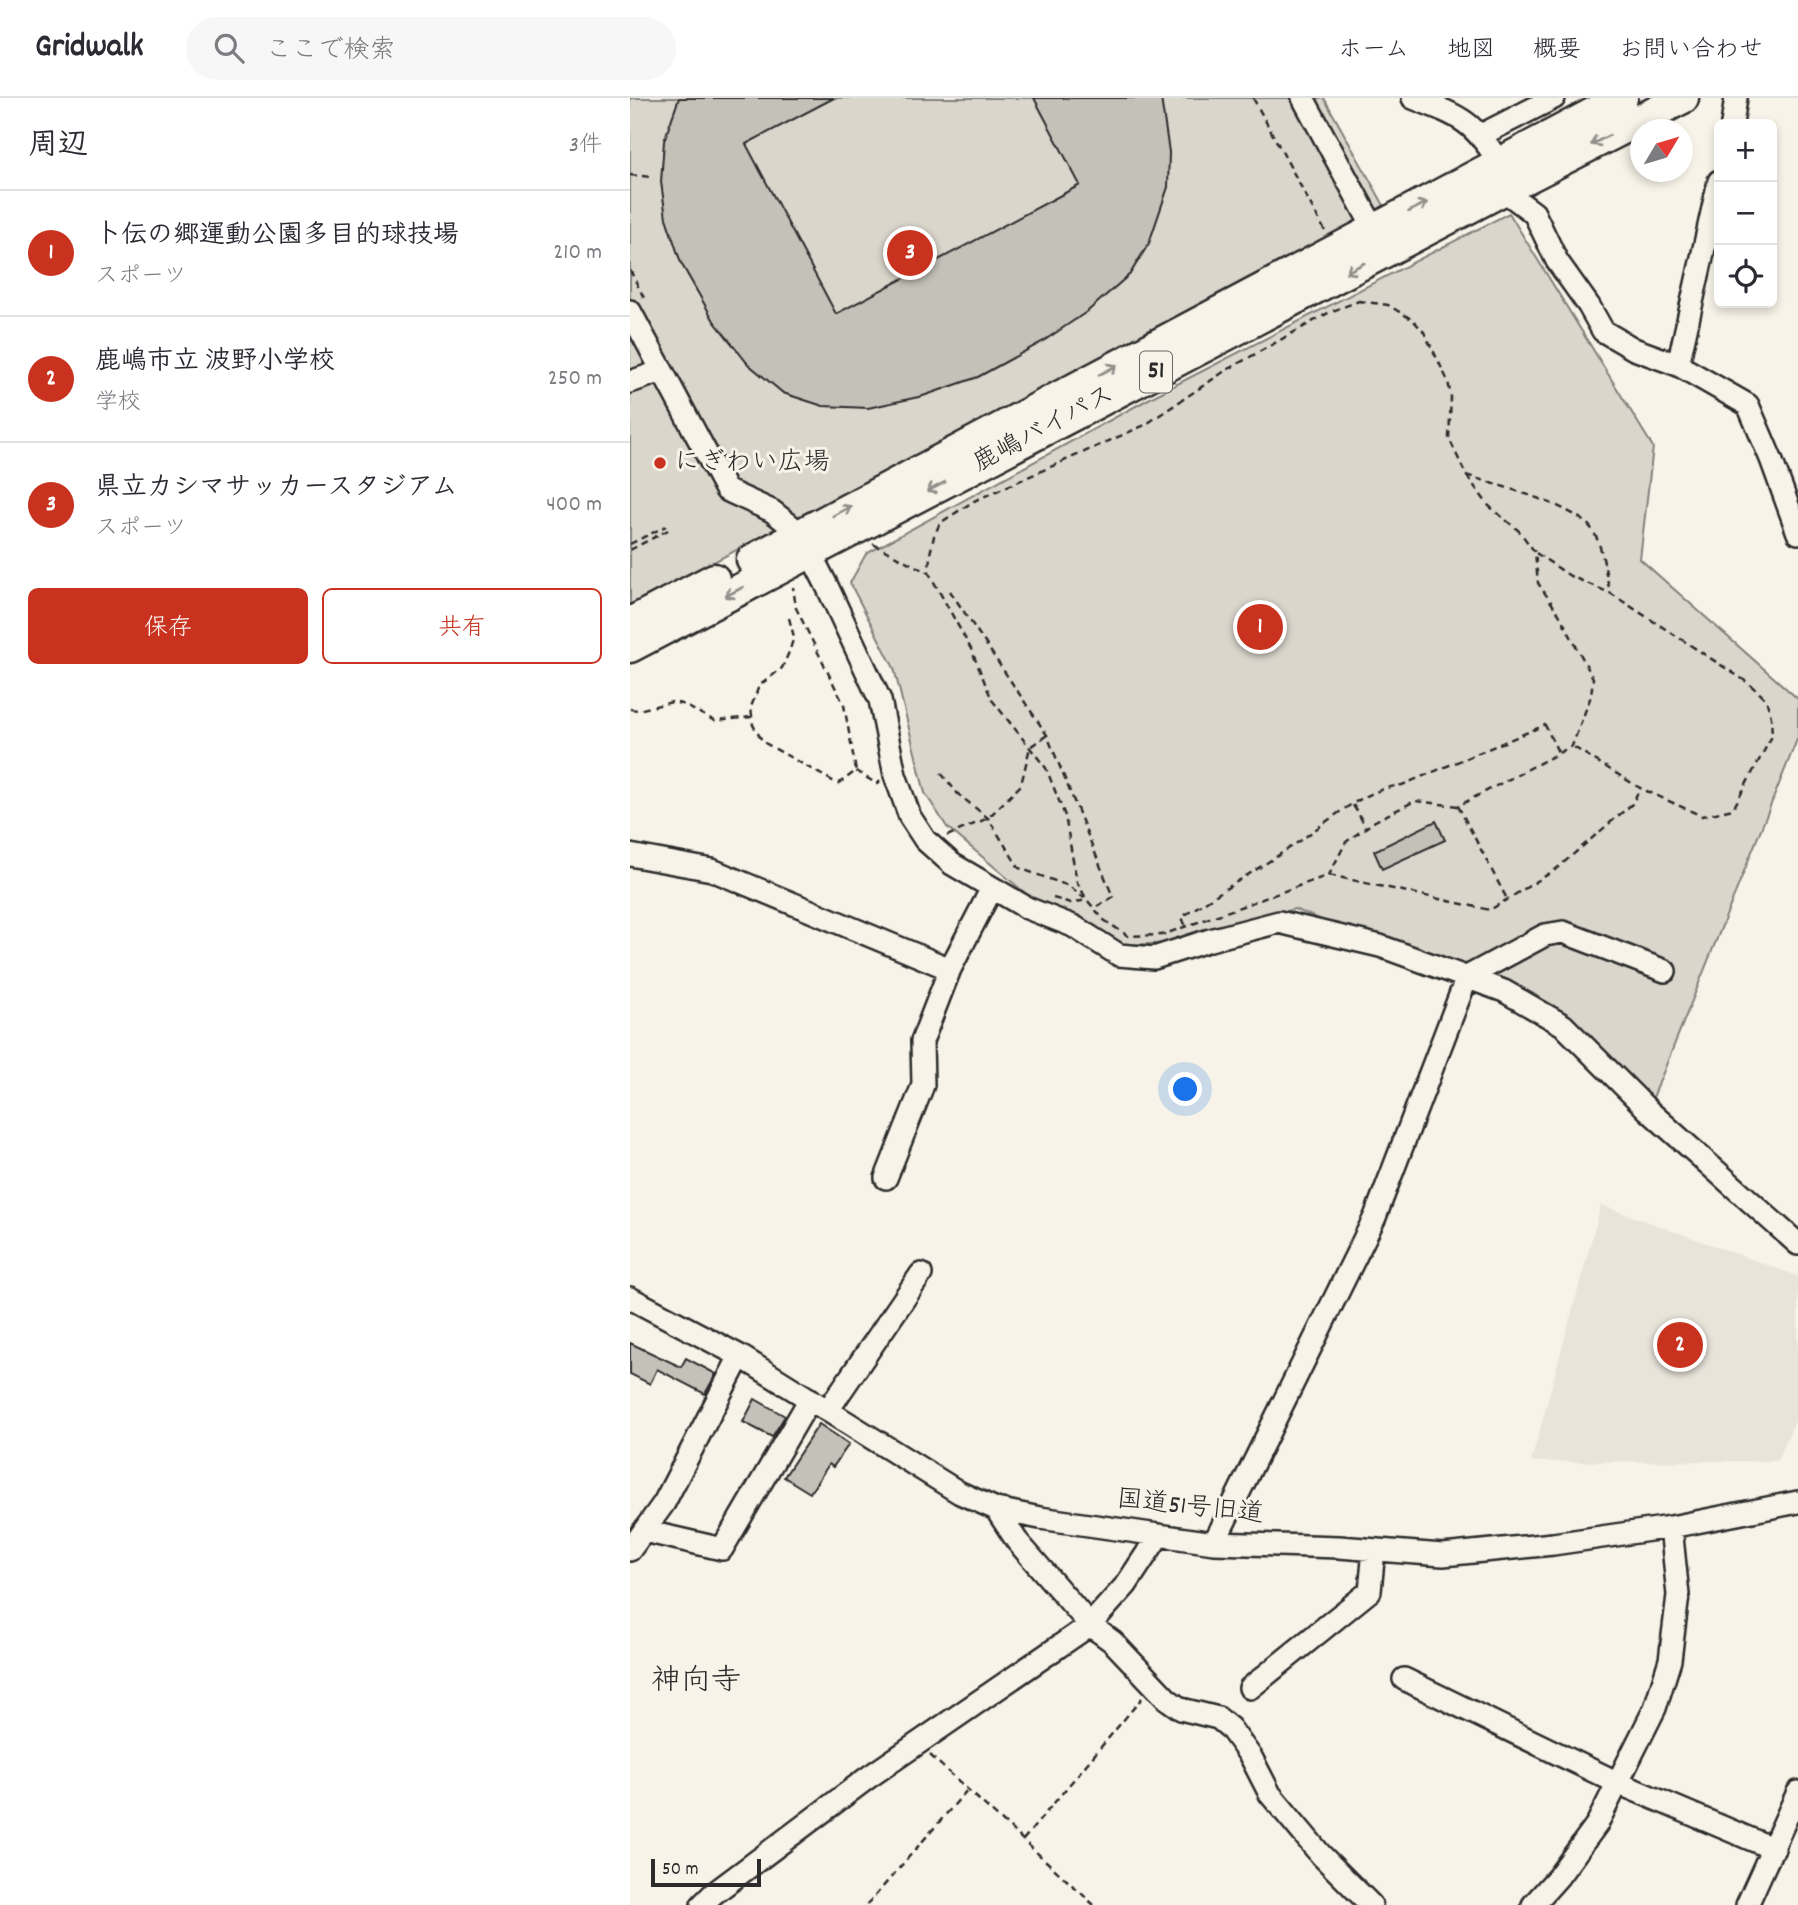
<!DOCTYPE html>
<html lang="ja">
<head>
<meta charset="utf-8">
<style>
	body { margin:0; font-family:Dekko,"Klee One",sans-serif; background:#f7f7f7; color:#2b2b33 }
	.controls { position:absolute; right:21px; top:21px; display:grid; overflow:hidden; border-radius:10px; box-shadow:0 4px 10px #0003 }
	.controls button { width:63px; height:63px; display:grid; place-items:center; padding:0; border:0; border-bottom:2px solid #e1e1e2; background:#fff; color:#2b2b33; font:35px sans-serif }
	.compass { position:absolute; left:1000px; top:21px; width:63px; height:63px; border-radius:50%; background:#fff; box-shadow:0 4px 10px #0003; rotate:52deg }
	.scale { position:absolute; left:21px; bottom:18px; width:110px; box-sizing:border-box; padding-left:7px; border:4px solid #2b2b2b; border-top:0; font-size:19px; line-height:24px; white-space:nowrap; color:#2b2b2b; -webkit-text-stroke:5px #f7f3e8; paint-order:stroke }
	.you { position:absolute; left:556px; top:992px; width:24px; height:24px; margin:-18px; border:5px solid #fff; border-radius:50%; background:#1a73e8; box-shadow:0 0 0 10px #1a73e833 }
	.badge { display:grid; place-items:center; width:46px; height:46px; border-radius:50%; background:#c8321e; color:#fff; font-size:23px; font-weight:700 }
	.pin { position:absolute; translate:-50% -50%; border:4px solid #fff; box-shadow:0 2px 7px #0006 }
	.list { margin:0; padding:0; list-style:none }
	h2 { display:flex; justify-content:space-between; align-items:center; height:91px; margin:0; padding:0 28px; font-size:30px }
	h2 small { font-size:23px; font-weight:400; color:#7c7c81 }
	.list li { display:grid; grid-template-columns:46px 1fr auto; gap:21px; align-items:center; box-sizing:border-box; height:126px; padding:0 28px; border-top:2px solid #e1e1e2 }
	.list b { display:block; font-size:26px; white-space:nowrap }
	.list p { margin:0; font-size:23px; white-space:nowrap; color:#7c7c81 }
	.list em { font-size:23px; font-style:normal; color:#7c7c81 }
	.actions { display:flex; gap:14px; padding:21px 28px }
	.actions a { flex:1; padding:16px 0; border:2px solid #c8321e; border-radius:10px; text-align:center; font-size:24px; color:#c8321e }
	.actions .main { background:#c8321e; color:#fff }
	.icon { flex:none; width:38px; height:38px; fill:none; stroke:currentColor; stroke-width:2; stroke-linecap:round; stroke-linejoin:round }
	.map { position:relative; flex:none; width:1168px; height:1807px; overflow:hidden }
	header { display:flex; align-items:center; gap:42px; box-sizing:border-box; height:98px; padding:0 35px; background:#fff; border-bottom:2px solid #e1e1e2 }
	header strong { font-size:33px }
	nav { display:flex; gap:38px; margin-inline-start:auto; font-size:24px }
	.search { width:490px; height:63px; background:#f7f7f7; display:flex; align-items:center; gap:18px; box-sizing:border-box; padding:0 24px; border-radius:38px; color:#7c7c81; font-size:26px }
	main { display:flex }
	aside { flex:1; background:#fff }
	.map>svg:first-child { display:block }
</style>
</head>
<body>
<header>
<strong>Gridwalk</strong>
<div class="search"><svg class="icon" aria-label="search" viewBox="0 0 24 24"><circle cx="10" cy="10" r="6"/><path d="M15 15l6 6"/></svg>ここで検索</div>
<nav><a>ホーム</a><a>地図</a><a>概要</a><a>お問い合わせ</a></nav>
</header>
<main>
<aside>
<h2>周辺<small>3件</small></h2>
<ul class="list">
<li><span class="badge">1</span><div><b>卜伝の郷運動公園多目的球技場</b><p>スポーツ</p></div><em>210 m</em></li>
<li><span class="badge">2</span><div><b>鹿嶋市立 波野小学校</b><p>学校</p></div><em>250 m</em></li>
<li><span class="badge">3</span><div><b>県立カシマサッカースタジアム</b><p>スポーツ</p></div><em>400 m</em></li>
</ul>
<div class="actions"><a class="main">保存</a><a>共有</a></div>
</aside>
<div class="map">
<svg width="1168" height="1807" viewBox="0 0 1168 1807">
	<rect width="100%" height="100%" fill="#f7f3e8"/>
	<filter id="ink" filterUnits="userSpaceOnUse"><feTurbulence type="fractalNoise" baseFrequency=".0143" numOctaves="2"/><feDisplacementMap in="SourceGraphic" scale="14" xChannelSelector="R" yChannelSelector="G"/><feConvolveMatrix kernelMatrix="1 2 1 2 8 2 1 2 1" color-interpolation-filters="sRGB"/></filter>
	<g filter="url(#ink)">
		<path fill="#e8e4da" d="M971,1107L1168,1178V1316L1147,1363L901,1364Z"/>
		<path fill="#dad6cc" stroke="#82807c" stroke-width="2" d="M0,0H694L756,111L0,508Z
			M879,115L1023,349L1010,461L1168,601V639L1018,1012L933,927L874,893L664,811L543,845L495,847L407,805L317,729L295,695L264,570L220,485L236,456L524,298Z"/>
		<path fill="#c4c1b9" stroke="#2b2b2b" stroke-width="2" d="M49,0H204L116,46L206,216L450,87L404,0H531L539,54L538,89L519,145L500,176L458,213L412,244L348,279L293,298L238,310L193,308L153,295L118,266L84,223L51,165L36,120L31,84L34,43Z
			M806,723L815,742L752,771L744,753Z
			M0,1245L51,1269L56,1260L86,1276L75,1296L27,1271L20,1286L0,1276Z
			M125,1301L155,1318L142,1339L113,1324Z
			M189,1326L219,1346L203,1369L199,1366L180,1395L154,1379Z"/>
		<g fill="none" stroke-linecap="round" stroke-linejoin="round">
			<defs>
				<path id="minor" d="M673,0L750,142
					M783,0C829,18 843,22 870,66
					M1102,26L1106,0
					M851,37L924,0
					M873,92L904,115L927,163L959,208L973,233L1004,251L1048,267L1118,307L1141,361L1168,435
					M0,213L96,392L142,413L170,435L197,488L250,602L265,677L280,719L295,742L322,766L397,810L443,828L489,857L524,860L580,842L649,824L750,848L874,893L933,927L1018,1012L1168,1146
					M1048,267L1089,83
					M0,284L32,273
					M0,757L82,772L320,871
					M256,1080L293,987L292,943L320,871L362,790
					M0,1200L110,1258L330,1395L366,1411L410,1420L584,1445L709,1449L813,1457L923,1446L1041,1429L1168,1404
					M198,1312L291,1176
					M366,1411L387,1443L460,1527L483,1544L537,1601L551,1611L588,1620L600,1630L621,1659L640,1696L691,1757L741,1807
					M14,1433L92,1451L180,1301
					M584,1445L745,1119L837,879L915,837L933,834L1035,873
					M0,1452L34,1405L110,1258
					M774,1581L988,1685L1144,1751
					M620,1590L740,1493L744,1452
					M72,1807L83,1796L236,1681L460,1527L496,1487L529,1437
					M903,1807L928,1779L967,1726L1025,1610L1040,1562L1048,1497L1041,1429
					M1117,1807L1168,1694"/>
				<path id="highway" d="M122,462L992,0
					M0,525L84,481
					M0,549L873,92L1053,0"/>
			</defs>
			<use href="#minor" stroke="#2b2b2b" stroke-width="26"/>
			<use href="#highway" stroke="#2b2b2b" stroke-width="35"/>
			<path stroke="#2b2b2b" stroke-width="2.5" stroke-dasharray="7 5" stroke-linecap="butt" d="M623,0L695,133
				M0,77L22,79
				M0,172L16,204
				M729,203L758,207L783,222L794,234L818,283L821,299L819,340L836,377L859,408L889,433L905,454L908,485L929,516L963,580L961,598L942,648L828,708L785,703L745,723L716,744L699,777L532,837L498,838L474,822L457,802L447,784L435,718L416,670L362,602L341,551L299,475L300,456L304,438L310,425L344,403L515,327L595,273L700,214Z
				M836,377C866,387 944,407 961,430C973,446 975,475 980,494
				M0,446L36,428
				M243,446L299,475
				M0,452L40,431
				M906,455L940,478L980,495L1117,584L1136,601L1141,619L1142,638L1103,711L1072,718L1010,690L942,648
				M320,493L417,637L483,799L464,810
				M159,520L164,539L159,554L152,570L129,588L121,609L123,627L133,644L208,686L226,673L214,607L166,510L163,489
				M0,611L8,612L42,604L52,606L85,623L122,619
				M226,673L247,686L250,683
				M311,675L328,696L358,720L389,770L439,788L454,800
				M723,707L736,729
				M828,708L878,803
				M317,738L358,720L391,687L400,649L417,637
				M699,777L860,812L925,772L1002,706L1010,690
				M423,800L441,805L457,802
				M555,827L552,819C588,795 625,773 661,749C694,727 732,691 772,687L915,627L928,654
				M300,1657L464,1807
				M393,1742L512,1600
				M237,1807L338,1691"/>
			<use href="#minor" stroke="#f7f3e8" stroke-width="21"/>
			<use href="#highway" stroke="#f7f3e8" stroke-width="30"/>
		</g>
		<defs><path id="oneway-shaft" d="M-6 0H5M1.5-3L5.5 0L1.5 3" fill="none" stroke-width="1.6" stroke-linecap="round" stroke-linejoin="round" transform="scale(1.75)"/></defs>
		<g stroke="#918f8a">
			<use href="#oneway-shaft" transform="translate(970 42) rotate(153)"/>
			<use href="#oneway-shaft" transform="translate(788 109) rotate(-27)"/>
			<use href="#oneway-shaft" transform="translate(725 170) rotate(152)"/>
			<use href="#oneway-shaft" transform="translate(478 272) rotate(-28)"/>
			<use href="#oneway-shaft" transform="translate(306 389) rotate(152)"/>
			<use href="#oneway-shaft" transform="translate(212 413) rotate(-28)"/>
			<use href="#oneway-shaft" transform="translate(104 494) rotate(152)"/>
		</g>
	</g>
	<circle fill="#c8321e" stroke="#f7f3e8" stroke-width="2.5" cx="30" cy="365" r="7"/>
	<g text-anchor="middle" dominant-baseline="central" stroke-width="6" stroke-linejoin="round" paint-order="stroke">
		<rect fill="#f7f3e8" stroke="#686764" stroke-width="2" x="510" y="253.5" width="32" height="41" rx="5"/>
		<g font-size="24" font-weight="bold" fill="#2b2b2b">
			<text x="526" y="274">51</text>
		</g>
		<g font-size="26" fill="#2b2b2b" stroke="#f7f3e8">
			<text transform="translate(414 332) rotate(-28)">鹿嶋バイパス</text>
			<text transform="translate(560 1410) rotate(6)">国道51号旧道</text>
		</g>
		<g font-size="26" fill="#2b2b2b" stroke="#f7f3e8" text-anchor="start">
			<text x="44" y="365">にぎわい広場</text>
		</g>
		<g font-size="30" fill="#2b2b2b" stroke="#f7f3e8">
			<text x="66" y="1585">神向寺</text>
		</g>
	</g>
</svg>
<div class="controls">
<button>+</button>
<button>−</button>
<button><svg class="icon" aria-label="locate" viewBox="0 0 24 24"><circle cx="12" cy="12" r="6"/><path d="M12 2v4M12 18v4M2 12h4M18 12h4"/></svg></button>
</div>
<svg class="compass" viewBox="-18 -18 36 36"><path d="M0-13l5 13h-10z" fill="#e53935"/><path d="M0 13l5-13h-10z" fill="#7c7c81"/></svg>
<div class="scale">50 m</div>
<div class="you"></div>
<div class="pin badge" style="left:630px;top:529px">1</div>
<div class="pin badge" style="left:1050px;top:1247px">2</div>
<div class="pin badge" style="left:280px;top:155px">3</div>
</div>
</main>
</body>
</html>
